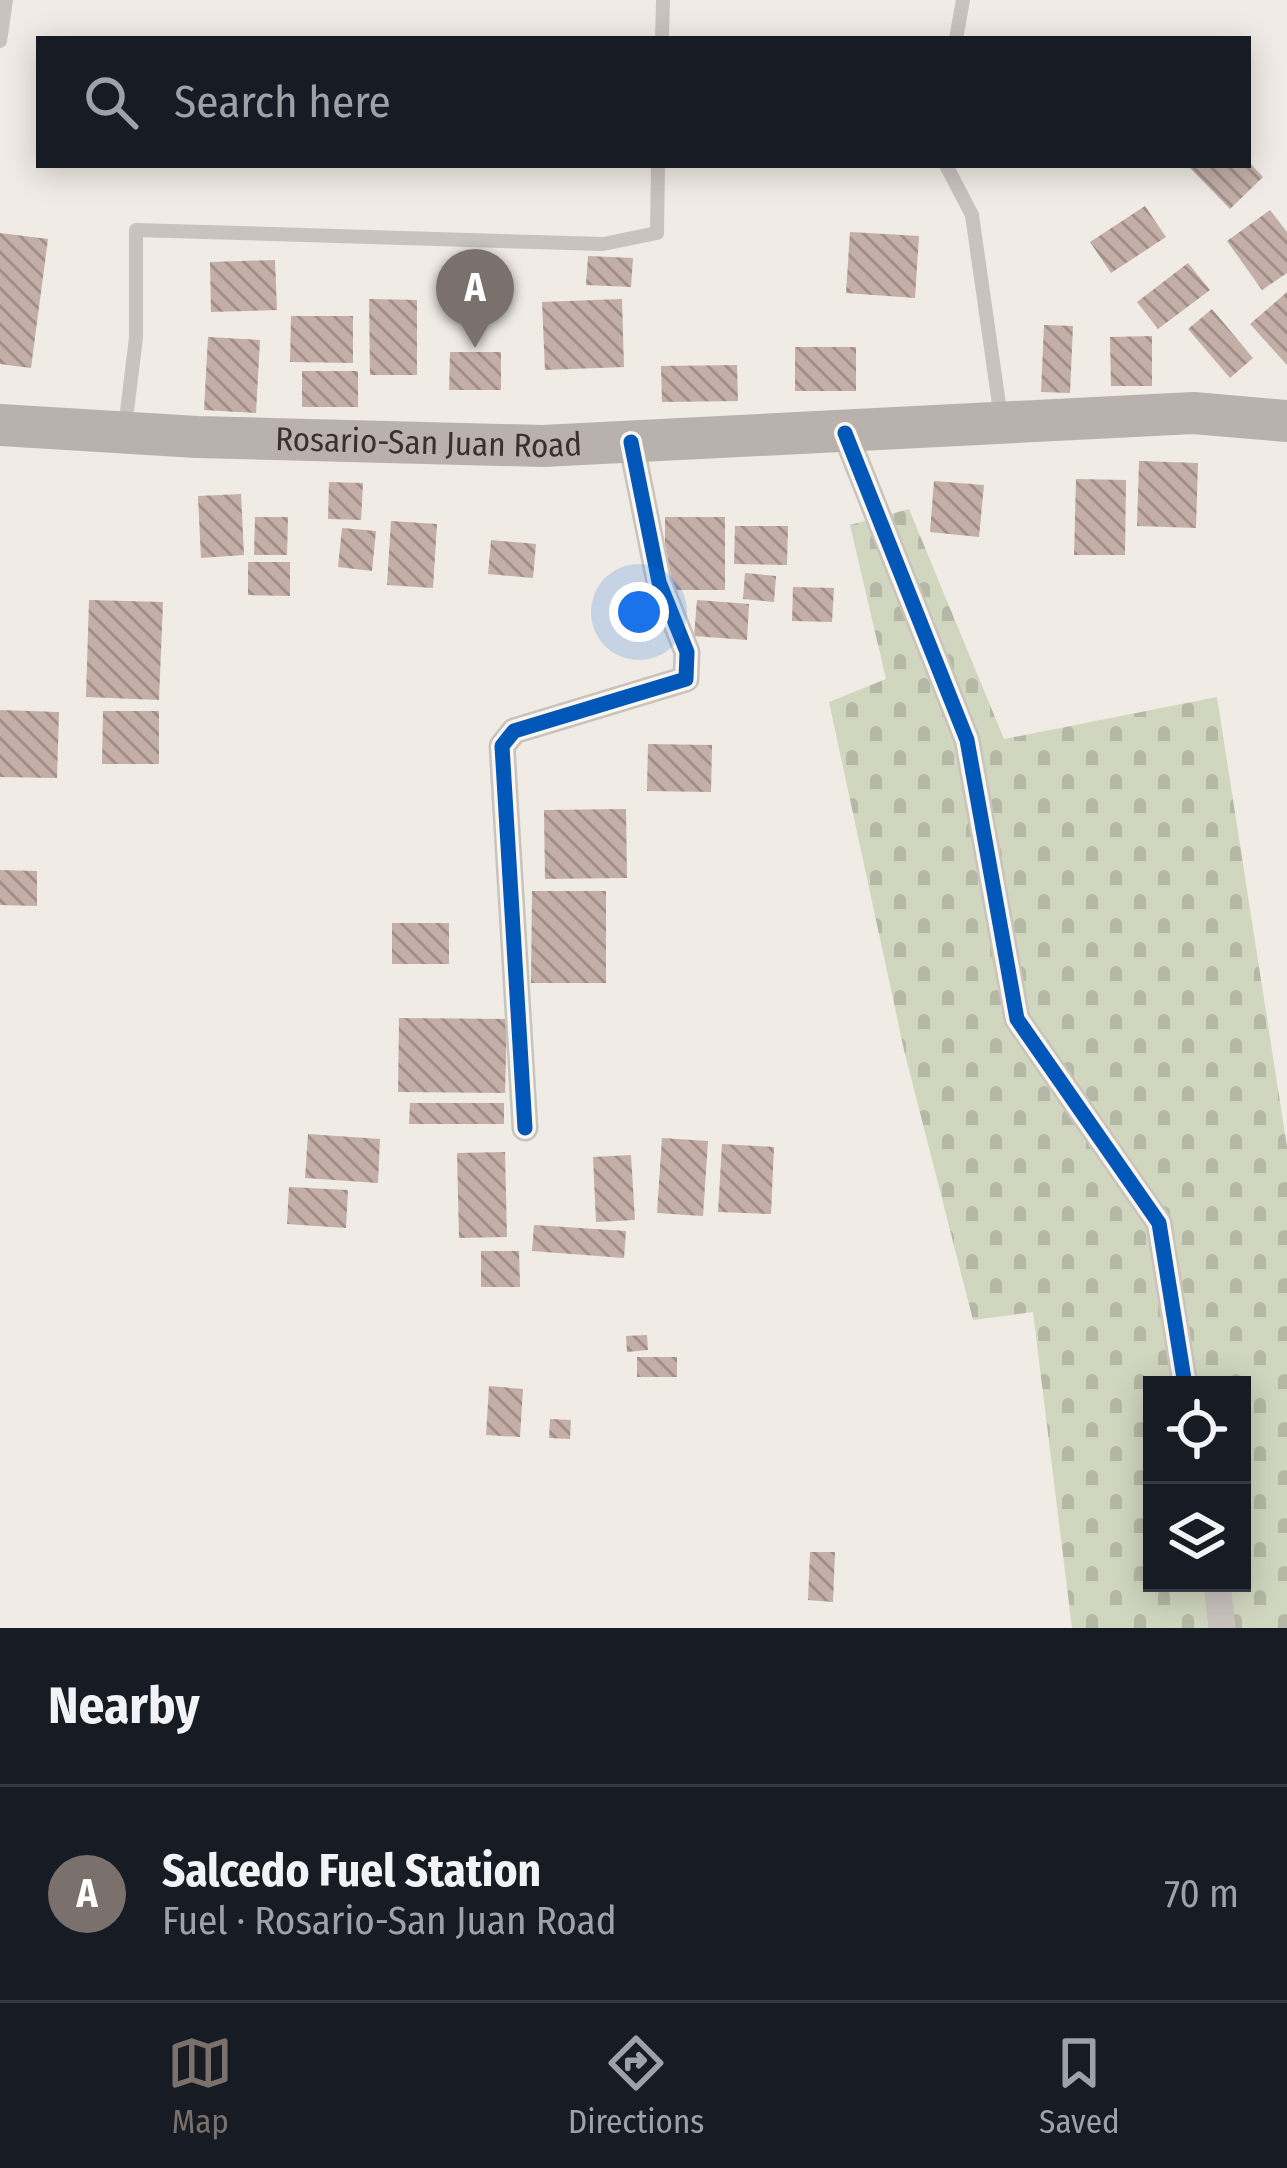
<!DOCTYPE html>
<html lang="en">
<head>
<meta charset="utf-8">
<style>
	body { margin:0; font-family:"Fira Sans Condensed",sans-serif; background:#242831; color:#f1f3f6 }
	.controls { position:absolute; right:36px; bottom:36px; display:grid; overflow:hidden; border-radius:0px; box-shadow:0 6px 30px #0003 }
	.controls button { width:108px; height:108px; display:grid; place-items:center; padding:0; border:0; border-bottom:3px solid #363941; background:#171b24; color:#f1f3f6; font:60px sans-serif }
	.you { position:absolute; left:639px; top:612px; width:42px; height:42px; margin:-30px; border:9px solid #fff; border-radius:50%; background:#1a73e8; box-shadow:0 0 0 18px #1a73e833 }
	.badge { display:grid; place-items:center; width:78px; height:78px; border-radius:50%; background:#7a716c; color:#fff; font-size:39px; font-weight:700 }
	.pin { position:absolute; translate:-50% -99px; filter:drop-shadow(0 3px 6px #0008) }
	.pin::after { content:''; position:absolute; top:63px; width:42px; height:36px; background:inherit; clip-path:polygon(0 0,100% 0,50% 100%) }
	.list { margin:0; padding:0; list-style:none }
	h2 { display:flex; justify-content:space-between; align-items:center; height:156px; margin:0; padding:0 48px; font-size:51px }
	h2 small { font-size:39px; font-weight:400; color:#9ea1a6 }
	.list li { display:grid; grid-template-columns:78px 1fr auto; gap:36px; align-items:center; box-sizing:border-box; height:216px; padding:0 48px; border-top:3px solid #363941 }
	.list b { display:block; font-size:45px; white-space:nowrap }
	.list p { margin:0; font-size:39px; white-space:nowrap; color:#9ea1a6 }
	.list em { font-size:39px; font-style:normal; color:#9ea1a6 }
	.icon { flex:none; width:66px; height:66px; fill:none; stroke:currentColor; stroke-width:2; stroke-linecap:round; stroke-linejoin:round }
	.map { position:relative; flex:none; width:1287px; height:1628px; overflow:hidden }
	.search { position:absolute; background:#171b24; box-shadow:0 6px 30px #0003; left:36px; right:36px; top:36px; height:132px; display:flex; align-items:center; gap:30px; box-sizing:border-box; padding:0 42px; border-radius:0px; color:#9ea1a6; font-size:45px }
	.sheet { height:372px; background:#171b24 }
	nav { display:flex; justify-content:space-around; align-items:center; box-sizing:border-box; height:168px; border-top:3px solid #363941; background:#171b24; font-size:33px; color:#9ea1a6 }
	nav a { display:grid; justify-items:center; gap:6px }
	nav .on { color:#7a716c }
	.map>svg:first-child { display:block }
</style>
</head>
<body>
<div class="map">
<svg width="1287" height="1628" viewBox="0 0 1287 1628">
	<defs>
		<pattern id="cemetery-stones" width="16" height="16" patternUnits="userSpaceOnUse" patternTransform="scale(3)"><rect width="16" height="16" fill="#d1d6bf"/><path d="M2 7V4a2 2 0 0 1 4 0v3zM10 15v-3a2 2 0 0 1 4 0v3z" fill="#b4b8a4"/></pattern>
		<pattern id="building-back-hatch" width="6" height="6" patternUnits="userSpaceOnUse" patternTransform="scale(3)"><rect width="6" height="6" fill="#c3afa7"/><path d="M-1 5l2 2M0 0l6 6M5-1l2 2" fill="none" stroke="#a08f88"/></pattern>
	</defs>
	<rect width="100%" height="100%" fill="#f0ebe5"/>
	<path fill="url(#cemetery-stones)" fill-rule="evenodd" d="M909,509L1004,739L1217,697L1287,1147V1628H1072L1033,1312L973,1320L904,1050L829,702L886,679L850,525ZM1152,1385H1242V1583H1152Z"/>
	<path fill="url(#building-back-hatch)" d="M1248,161L1263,177L1230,209L1190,168L1194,165H1248Z
		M1145,206L1166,237L1111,273L1090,242Z
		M1270,210L1287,232V273L1262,290L1227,241Z
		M850,232L919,236L915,298L846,293Z
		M0,233L48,239L31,368L0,364Z
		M588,256L633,258L631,287L586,285Z
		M275,260L277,310L211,312L210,262Z
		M1188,263L1210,290L1158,329L1137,302Z
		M1287,292V365L1250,324Z
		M369,299L417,300V375H370Z
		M622,299L624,367L545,370L542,302Z
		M1212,309L1253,358L1230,378L1188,329Z
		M291,316H353V363L290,362Z
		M1044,325L1073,326L1070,393L1041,392Z
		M1152,336V386H1111L1110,337Z
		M208,337L260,340L256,413L204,410Z
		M795,347H856V391H795Z
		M450,352H501V390H449Z
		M737,365L738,401L662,402L661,366Z
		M302,371H358V407H302Z
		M1139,461L1198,463L1196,528L1137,526Z
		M1076,479L1126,480L1125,555H1074Z
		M934,481L984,485L979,537L930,532Z
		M329,482L363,483L361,520L328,519Z
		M241,494L244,555L201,558L198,496Z
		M255,517H288L287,555H254Z
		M665,517H725V590H665Z
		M391,521L437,524L433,588L387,585Z
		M735,526H788L787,565L734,564Z
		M342,528L376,531L372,571L338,567Z
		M491,540L536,544L533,578L488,574Z
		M248,562H290V596L248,595Z
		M745,573L776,576L774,602L743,599Z
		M793,587L834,588L832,622L792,621Z
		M89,600L163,602L159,700L86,697Z
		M697,600L749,604L747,640L694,636Z
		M0,710L59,712L57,778L0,777Z
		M103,711H159V764H102Z
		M648,744L712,745L711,792L647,791Z
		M626,809L627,878L545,879L544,810Z
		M0,870L37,871V906L0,905Z
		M532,891H606V983H531Z
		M392,923H449V964H392Z
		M399,1018L507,1019L505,1093L398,1092Z
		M410,1103H504V1124H409Z
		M308,1134L380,1139L378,1183L305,1178Z
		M662,1138L708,1141L703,1216L657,1213Z
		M722,1144L774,1147L771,1214L718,1212Z
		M505,1152L507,1237L459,1238L457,1153Z
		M631,1155L635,1220L596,1222L593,1157Z
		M289,1187L348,1190L346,1228L287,1224Z
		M534,1225L626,1231L624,1258L532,1251Z
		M481,1251H519L520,1287H481Z
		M647,1335L648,1350L627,1352L626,1336Z
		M637,1357H677V1377H637Z
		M489,1386L523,1389L520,1437L486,1435Z
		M550,1419L571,1420L570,1439L549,1438Z
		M810,1552H835L833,1602L808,1600Z"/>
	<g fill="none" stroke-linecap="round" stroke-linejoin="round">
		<path stroke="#c9c3be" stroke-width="14" d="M662,39L663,0
			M956,39L963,0
			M0,41L6,0
			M946,165L972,215L1001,418
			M125,427L136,338V230L603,244L657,233L658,165"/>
		<path stroke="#c9c3be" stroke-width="27" d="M845,433L967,740L1017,1019L1159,1223L1185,1385
			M525,1128L502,746L514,731L686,679L687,652L659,582L631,442
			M1217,1583L1222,1628"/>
		<path stroke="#b8b1ad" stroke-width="42" id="s1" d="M0,425L197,437L543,446L1193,413L1287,421"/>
		<defs>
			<path id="cycleway" d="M845,433L967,740L1017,1019L1159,1223L1185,1385
				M525,1128L502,746L514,731L686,679L687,652L659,582L631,442"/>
		</defs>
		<use href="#cycleway" stroke="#fbf5ee" stroke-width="22"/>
		<use href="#cycleway" stroke="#0057b8" stroke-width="15"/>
	</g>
	<g text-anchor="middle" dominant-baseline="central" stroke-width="9" stroke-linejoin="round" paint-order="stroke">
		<g font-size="33" fill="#3b302b" stroke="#fbf5ee">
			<text stroke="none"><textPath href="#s1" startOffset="429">Rosario-San Juan Road</textPath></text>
		</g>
	</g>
</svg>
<div class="controls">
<button><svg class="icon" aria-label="locate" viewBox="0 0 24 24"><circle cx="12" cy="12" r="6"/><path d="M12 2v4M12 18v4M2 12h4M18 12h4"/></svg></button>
<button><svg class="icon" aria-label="layers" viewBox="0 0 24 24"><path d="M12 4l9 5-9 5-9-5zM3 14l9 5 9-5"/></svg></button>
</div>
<div class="you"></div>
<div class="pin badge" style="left:475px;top:348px">A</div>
<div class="search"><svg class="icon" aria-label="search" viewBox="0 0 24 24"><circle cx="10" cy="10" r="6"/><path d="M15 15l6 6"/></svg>Search here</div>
</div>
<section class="sheet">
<h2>Nearby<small></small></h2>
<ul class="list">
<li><span class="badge">A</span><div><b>Salcedo Fuel Station</b><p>Fuel · Rosario-San Juan Road</p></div><em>70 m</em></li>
</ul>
</section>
<nav>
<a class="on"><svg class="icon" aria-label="map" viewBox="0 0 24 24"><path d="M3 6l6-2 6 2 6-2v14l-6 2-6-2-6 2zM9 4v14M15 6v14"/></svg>Map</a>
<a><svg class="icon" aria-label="directions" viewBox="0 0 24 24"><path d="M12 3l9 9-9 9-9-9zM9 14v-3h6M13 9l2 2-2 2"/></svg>Directions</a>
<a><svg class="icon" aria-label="saved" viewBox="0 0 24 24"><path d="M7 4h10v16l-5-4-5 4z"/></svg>Saved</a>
</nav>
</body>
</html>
